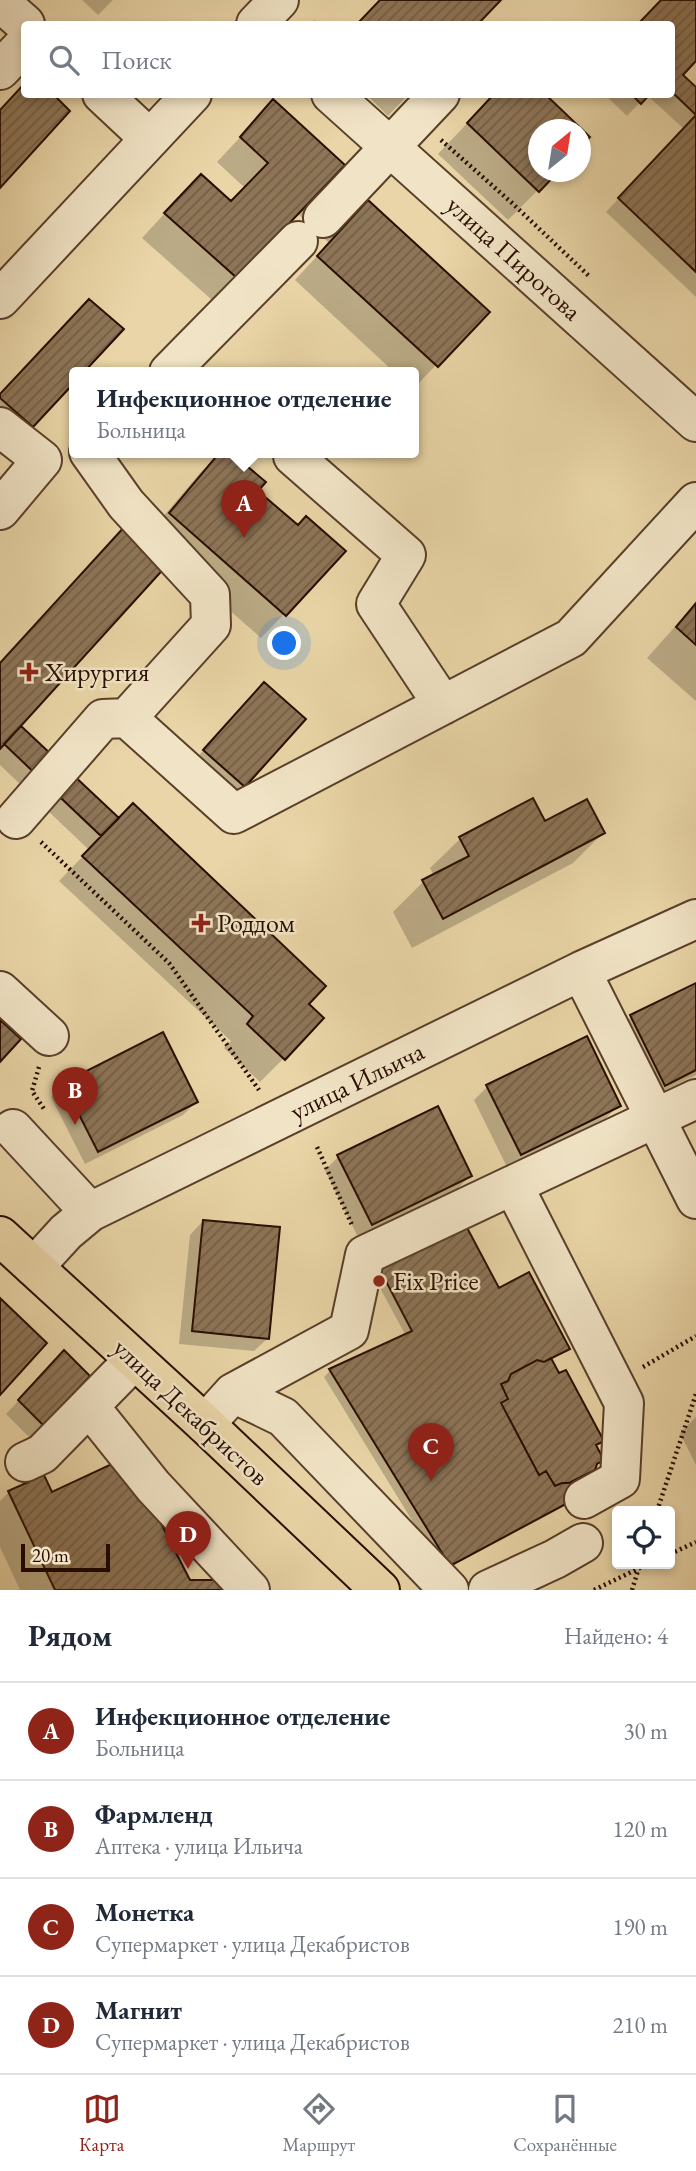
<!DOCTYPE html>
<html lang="ru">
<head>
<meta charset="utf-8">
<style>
	body { margin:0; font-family:"EB Garamond",serif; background:#f6f6f7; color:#1f2937 }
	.controls { position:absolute; right:21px; bottom:21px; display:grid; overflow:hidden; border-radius:7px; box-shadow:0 4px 10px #0003 }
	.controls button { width:63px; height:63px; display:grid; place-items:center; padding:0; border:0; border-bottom:2px solid #e0e1e3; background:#fff; color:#1f2937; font:35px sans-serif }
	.compass { position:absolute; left:528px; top:119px; width:63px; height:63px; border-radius:50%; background:#fff; box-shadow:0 4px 10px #0003; rotate:30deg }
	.scale { position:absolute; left:21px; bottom:18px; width:89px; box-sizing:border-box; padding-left:7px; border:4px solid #290d00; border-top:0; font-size:19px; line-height:24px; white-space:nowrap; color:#290d00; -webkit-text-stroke:5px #f1e4c6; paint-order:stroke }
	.you { position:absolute; left:285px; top:644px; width:24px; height:24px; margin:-18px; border:5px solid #fff; border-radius:50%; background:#1a73e8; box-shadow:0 0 0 10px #1a73e833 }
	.badge { display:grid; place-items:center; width:46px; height:46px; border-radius:50%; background:#8f2418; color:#fff; font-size:23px; font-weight:700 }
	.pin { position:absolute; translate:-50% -58px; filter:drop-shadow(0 2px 4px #0008) }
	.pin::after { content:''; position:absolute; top:37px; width:24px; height:21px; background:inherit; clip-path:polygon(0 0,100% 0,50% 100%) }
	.popup { position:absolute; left:69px; top:367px; width:350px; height:91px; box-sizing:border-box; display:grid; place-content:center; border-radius:7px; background:#fff; filter:drop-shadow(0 2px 5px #0005); font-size:23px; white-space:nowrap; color:#747a83 }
	.popup b { font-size:26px; color:#1f2937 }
	.popup::after { content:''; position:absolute; left:50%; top:100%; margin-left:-14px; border:14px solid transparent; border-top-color:#fff }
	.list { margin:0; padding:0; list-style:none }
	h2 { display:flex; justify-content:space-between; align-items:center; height:91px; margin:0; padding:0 28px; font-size:30px }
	h2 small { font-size:23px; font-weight:400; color:#747a83 }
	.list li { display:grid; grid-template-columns:46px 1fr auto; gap:21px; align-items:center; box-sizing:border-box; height:98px; padding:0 28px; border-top:2px solid #e0e1e3 }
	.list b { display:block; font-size:26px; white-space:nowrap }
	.list p { margin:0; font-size:23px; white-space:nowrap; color:#747a83 }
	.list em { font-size:23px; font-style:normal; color:#747a83 }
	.icon { flex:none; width:38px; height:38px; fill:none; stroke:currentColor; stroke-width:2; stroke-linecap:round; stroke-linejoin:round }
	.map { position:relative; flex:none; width:696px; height:1590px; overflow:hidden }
	.search { position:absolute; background:#fff; box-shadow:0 4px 10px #0003; left:21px; right:21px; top:21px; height:77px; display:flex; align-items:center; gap:18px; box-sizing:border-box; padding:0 24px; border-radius:7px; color:#747a83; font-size:26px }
	.sheet { height:483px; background:#fff }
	nav { display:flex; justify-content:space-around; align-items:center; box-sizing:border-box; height:98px; border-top:2px solid #e0e1e3; background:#fff; font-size:19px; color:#747a83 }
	nav a { display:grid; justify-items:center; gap:4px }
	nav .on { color:#8f2418 }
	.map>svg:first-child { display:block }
</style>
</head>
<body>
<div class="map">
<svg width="696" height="1590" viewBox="0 0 696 1590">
	<defs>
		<pattern id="building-hatch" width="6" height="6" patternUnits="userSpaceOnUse" patternTransform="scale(1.75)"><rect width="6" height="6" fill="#8d7557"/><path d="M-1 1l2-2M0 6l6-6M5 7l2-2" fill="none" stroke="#735e46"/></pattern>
	</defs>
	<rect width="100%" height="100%" fill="#e9d5a7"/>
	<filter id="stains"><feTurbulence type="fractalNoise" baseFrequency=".00286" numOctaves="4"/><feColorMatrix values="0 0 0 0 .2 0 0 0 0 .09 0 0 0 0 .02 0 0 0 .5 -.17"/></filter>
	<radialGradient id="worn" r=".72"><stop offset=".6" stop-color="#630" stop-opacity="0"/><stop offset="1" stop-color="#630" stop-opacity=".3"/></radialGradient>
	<path fill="#0003" d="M82,0H113L98,15Z
		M380,0H498L475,24H357Z
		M663,0H696V58L680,75L696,90V297L606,212L684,129L647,95L627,116L604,94H672V24H640Z
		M366,94H409L388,116Z
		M495,94L538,130V172H556L508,220L438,154Z
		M274,101L326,183L357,214L487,312L414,388V372H394L295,280L329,243L297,213L212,300L142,238L177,200L231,203L245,188L217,162Z
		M89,301L74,380L2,456L0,454V394Z
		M221,452L256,492L284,614L261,638L146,537L200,473Z
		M126,527L12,733L306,1004L284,1058L260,1082L224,1048L231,1041L59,881L89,850L0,765V663Z
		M696,603V701L647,658Z
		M264,685L303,719L214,816L175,781Z
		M532,800L544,824L603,833L573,863L412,948L393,912L423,882L434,876L430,868L460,839Z
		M696,985V1075L651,1097L618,1030L631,1017Z
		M64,1084L196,1102L183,1115L85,1164L51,1097Z
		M487,1087L619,1105L606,1118L507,1167L474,1100Z
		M338,1157L470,1176L457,1189L358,1237L325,1170Z
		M203,1221L268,1338L254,1351L179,1344L190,1235Z
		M380,1269L498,1291L568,1348L551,1360L602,1441L596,1447L602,1460L594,1468L595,1490L443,1571L324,1377L330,1371L406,1336L373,1275Z
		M51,1366L88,1376L30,1438L6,1414Z
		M696,1417V1465L680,1433Z
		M9,1492L52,1494L189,1582L226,1590H20L0,1547V1501Z"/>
	<path fill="url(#building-hatch)" stroke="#290d00" stroke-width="2" d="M380,0H501L478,24H357Z
		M661,0H696V61L683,75L696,87V272L618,198L696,115L672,92V24H638Z
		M24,84V94H53L70,111L0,188V110Z
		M494,94H545L590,137L580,148V130H538V172H558L539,192L467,123Z
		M631,94H650L641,104Z
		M273,99L345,165L237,278L164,213L201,174L231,201L268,163L240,137Z
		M368,200L490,312L438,367L317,256Z
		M89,299L124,329L84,372H74V383L33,427L0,398V394Z
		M220,452H230L266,482L258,491L298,525L306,516L346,551L286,616L169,513Z
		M126,525L168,564L0,749V663Z
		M696,603V645L676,627Z
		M264,682L306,719L245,787L203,750Z
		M21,726L119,818L101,836L4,744Z
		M533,798L545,821L587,799L605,833L443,919L422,880L469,856L459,837Z
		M133,803L326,986L309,1004L324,1018L285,1060L247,1024L253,1016L82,856Z
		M696,983V1070L665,1086L630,1015Z
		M0,1020L21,1039L0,1062Z
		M163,1032L198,1102L98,1152L63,1083Z
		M587,1036L621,1106L521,1155L486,1085Z
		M438,1106L472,1176L372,1225L337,1155Z
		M203,1220L280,1227L269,1339L192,1331Z
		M464,1222L499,1288L529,1272L570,1349L544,1362L537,1360L511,1374L508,1381L501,1384L508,1399L501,1403L539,1475L546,1471L555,1486L562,1483H569L595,1470L603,1484L450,1566L329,1369L412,1331L379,1268Z
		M0,1298L47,1343L0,1395Z
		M64,1350L90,1376L44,1426L18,1400Z
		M551,1358L559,1373L566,1370L604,1441L596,1445L604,1460L597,1464L595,1470L569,1483H562L555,1486L546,1471L539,1475L501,1403L508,1399L501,1384L508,1381L511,1374L537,1360L544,1362Z
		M116,1462L132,1467L190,1580H224L228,1590H55L8,1491L44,1475L52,1492Z"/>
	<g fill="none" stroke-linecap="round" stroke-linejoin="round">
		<defs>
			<path id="minor" d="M0,2L25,24
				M256,24L279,0
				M0,70L24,45
				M102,94L150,139
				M331,94L696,422
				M323,218L440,94
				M0,299L192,94
				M169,372L298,241
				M0,427L42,460L0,510
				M89,452L126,504L210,595L211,625L127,718L234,814L571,638L696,502
				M293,456L406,555L376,604L443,705
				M16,819L103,719L127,718
				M581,971L696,1199
				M0,991L49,1036
				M13,1129L90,1212
				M34,1267L66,1232L90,1212L581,971L696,919
				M233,1393L283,1417L449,1590
				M89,1406L153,1486L250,1590
				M205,1424L233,1393L349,1330L365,1255L513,1185
				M25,1462L42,1454L134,1360
				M584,1499L620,1479L624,1403L513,1185L696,1099
				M488,1590L555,1559L583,1543"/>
			<path id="major" d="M0,1236L205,1424L380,1590"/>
		</defs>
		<use href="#minor" stroke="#593f2a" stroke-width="42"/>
		<use href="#major" stroke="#290d00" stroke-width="42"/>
		<path stroke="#290d00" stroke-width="4.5" stroke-dasharray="2 3.5" stroke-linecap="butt" d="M313,22L315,24
			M441,140L512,203L589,276
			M41,842L169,963L259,1090
			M39,1067L32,1091L44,1109
			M317,1147L352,1225
			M643,1367L696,1336
			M657,1511L696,1394
			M670,1554L696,1542
			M594,1590L648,1564
			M632,1590L640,1564"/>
		<use href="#minor" stroke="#f1e4c6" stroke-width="38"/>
		<use href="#major" stroke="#e9d5a7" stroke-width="38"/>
	</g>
	<g fill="#8f2418" stroke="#f1e4c6" stroke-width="2.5">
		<path d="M25.5 661.5h7v7h7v7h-7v7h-7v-7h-7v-7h7z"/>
		<path d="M197.5 912.5h7v7h7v7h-7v7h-7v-7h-7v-7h7z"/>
		<circle cx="379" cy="1281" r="7"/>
	</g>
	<g text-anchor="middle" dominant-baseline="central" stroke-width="5" stroke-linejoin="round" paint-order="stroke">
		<g font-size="26" fill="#290d00" stroke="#f1e4c6">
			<text transform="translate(514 258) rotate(42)">улица Пирогова</text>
			<text transform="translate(357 1081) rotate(-26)">улица Ильича</text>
			<text transform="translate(191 1412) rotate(43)">улица Декабристов</text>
		</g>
		<g font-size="26" fill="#290d00" stroke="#f1e4c6" text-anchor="start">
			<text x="45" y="672">Хирургия</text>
			<text x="217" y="923">Роддом</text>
			<text x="393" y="1281">Fix Price</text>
		</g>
	</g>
	<rect width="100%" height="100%" filter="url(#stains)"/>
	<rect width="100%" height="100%" fill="url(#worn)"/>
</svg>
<div class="controls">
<button><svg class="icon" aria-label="locate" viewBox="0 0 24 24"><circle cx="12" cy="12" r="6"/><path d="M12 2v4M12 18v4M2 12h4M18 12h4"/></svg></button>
</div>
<svg class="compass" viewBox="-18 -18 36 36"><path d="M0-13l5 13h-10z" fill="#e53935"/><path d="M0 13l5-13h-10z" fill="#747a83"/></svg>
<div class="scale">20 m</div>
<div class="you"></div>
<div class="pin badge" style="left:244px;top:538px">A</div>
<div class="popup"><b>Инфекционное отделение</b>Больница</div>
<div class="pin badge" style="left:75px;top:1125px">B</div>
<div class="pin badge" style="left:431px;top:1481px">C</div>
<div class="pin badge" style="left:188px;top:1569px">D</div>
<div class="search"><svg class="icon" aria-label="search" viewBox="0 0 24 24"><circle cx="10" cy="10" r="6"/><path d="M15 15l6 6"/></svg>Поиск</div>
</div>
<section class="sheet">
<h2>Рядом<small>Найдено: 4</small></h2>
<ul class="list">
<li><span class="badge">A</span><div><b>Инфекционное отделение</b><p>Больница</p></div><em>30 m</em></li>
<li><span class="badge">B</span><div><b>Фармленд</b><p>Аптека · улица Ильича</p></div><em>120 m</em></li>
<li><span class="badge">C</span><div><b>Монетка</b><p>Супермаркет · улица Декабристов</p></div><em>190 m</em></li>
<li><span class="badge">D</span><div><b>Магнит</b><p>Супермаркет · улица Декабристов</p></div><em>210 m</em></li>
</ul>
</section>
<nav>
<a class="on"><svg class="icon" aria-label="map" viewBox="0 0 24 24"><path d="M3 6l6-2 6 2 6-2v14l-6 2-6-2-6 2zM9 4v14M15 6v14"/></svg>Карта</a>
<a><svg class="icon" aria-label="directions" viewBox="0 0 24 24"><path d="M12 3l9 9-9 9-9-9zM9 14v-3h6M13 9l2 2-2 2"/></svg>Маршрут</a>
<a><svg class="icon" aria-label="saved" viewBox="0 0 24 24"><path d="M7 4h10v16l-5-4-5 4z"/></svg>Сохранённые</a>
</nav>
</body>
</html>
